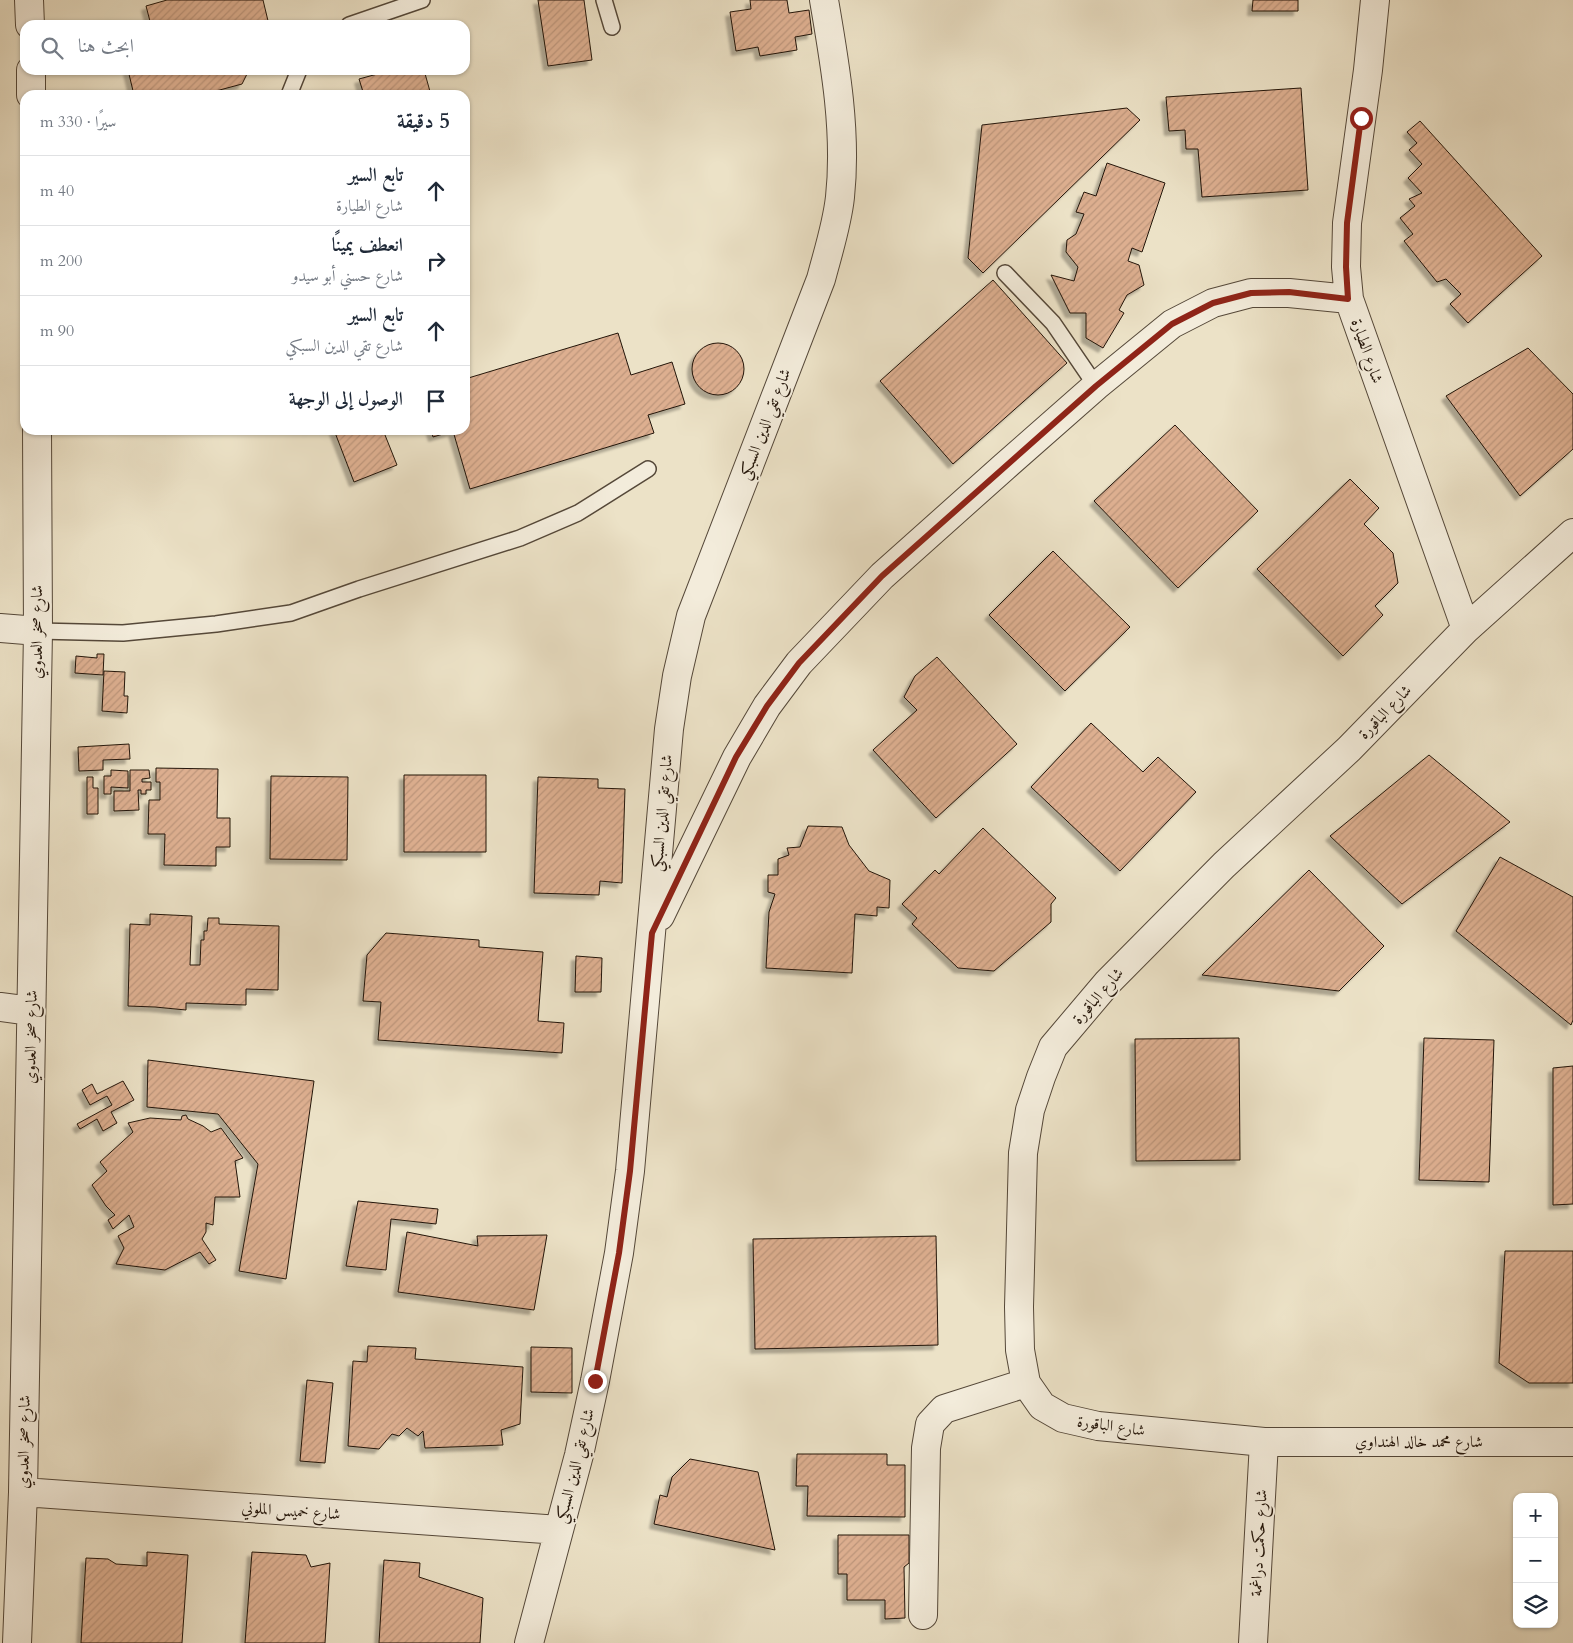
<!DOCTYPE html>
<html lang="ar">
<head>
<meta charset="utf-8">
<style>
	body { margin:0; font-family:Cardo,Amiri,serif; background:#f6f6f7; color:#1f2937; direction:rtl }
	.controls { position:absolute; right:15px; bottom:15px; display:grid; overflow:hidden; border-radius:10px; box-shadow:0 1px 4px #0004 }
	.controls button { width:45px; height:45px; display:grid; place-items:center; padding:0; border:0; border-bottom:1px solid #e0e1e3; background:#fff; color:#1f2937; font:25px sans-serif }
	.stop { position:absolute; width:15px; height:15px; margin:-11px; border:4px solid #8f2418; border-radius:50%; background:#fff }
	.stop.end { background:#8f2418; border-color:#fff; box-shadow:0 1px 5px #0008 }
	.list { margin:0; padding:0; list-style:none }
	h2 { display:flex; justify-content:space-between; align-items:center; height:65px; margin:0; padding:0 20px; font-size:21px }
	h2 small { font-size:16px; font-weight:400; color:#747a83 }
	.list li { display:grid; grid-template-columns:32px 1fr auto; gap:15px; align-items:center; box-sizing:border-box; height:70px; padding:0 20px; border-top:1px solid #e0e1e3 }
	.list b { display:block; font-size:19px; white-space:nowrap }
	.list p { margin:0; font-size:16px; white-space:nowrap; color:#747a83 }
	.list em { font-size:16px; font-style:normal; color:#747a83 }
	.icon { flex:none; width:28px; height:28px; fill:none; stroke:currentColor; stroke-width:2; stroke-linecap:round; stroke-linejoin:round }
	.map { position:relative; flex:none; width:1573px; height:1643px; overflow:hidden; direction:ltr }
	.search { position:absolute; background:#fff; box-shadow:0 1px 4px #0004; left:20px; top:20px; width:450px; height:55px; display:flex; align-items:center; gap:12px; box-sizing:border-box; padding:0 18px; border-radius:15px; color:#747a83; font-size:19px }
	.panel { position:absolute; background:#fff; box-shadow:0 1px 4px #0004; left:20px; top:90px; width:450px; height:345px; border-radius:15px; direction:rtl }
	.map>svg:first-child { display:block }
</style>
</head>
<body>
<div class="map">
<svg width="1573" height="1643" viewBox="0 0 1573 1643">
	<defs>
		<pattern id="building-hatch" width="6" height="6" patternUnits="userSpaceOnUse" patternTransform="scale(1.25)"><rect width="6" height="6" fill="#ddaf90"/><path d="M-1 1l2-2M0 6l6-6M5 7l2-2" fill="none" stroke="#bd967b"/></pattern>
		<filter id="shadow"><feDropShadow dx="-4.5" dy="4.5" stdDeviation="1" flood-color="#0004"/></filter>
	</defs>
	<rect width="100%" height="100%" fill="#ece2c7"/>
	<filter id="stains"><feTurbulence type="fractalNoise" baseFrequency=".004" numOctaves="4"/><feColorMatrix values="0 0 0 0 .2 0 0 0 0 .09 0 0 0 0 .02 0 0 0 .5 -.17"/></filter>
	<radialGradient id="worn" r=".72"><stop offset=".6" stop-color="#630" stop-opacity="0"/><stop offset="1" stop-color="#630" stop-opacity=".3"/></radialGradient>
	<path fill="url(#building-hatch)" stroke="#23150a" filter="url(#shadow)" d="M167,0H263L269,25H151L146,6Z
		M538,0H584L592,60L548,66Z
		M750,0H787L789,13L809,10L812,34L795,37L797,50L760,56L758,47L736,51L730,12L751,9Z
		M1253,0H1298V11H1252Z
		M128,70H249L242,84L201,95H134Z
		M392,70H424L431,95H364L359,79Z
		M1301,88L1308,190L1202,197L1198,149H1186L1185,130L1169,131L1166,97Z
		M1127,108L1140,120L983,273L968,258L982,125Z
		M1420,121L1542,256L1468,323L1450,304L1461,294L1446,279L1437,282L1404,241L1413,234L1400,218L1415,206L1409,199L1422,193L1408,178L1422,164L1409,150L1417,143L1407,132Z
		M1107,163L1165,183L1142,252L1132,248L1128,261L1139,265L1144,285L1127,295L1119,310L1124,313L1103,348L1086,338V313H1070L1051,275L1074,281L1078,267L1066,252L1067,240L1076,234L1084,214L1076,212L1084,192L1096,196Z
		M993,280L1067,363L953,464L880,381Z
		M618,333L631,375L672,362L685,404L648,415L654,433L470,489L453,431L433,437L431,430H465V379Z
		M692 369a26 26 0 1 1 52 0a26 26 0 1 1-52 0Z
		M1528,348L1573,394V449L1520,496L1446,396Z
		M1175,425L1258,511L1178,588L1094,501Z
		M334,430H383L397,465L354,482Z
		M1350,479L1379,508L1364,524L1393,553L1398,583L1375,606L1383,615L1343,656L1257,569Z
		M1053,551L1130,627L1065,691L989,615Z
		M97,654H104L103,675L75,673L76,656L97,658Z
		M937,657L1017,744L936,818L873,750L917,710L904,697L915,676Z
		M104,671L125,672L124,696H128L127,713L102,711Z
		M1091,723L1143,772L1158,757L1196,792L1120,871L1031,787Z
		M129,744L130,759L103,760V770L79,771L78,747Z
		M1429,755L1510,822L1402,904L1330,836Z
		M156,768L218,769L217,818H230V847H216V866L164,865L165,834H148L149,800H160V782H156Z
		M111,770L128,771V788L111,787V794H104V776H111Z
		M130,770H149L150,778L142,779V782H151V790H146V794H141V790H138L139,810L114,811V791H130Z
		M404,775H486V852H404Z
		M271,776L348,777L347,860L270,859Z
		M87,777H93V788H98V814H87Z
		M538,777L598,779V788L625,789L622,883L600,881L599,895L534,893Z
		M808,826L842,827L849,845L869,871L890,880L889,908L877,907V916L855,914L852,973L766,968L769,912L775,894L768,892V875H778V859L789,855L787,848L800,847Z
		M983,828L1056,898L1051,904V922L994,971L958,968L912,924L917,918L902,904L935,870L939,874Z
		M1500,857L1573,897V1020L1571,1025L1456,931Z
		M1309,870L1384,946L1339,991L1202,975Z
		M150,914L192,916L190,965H200L201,940H204V931H207L208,918H219V924L279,926L278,990L246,989V1005L186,1003V1010L155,1007L128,1006L130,924L150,925Z
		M386,933L479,940V947L543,952L538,1021L564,1023L562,1053L378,1040L381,1002L363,1001L367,955Z
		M576,956L602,958L601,992H575Z
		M1239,1038L1240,1160L1136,1161L1135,1039Z
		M1424,1038L1494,1040L1489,1182L1419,1180Z
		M148,1060L314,1081L286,1279L239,1271L258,1164L218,1114L147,1107Z
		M1573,1066V1204L1553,1205V1068Z
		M123,1081L134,1100L111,1112L117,1123L103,1131L97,1119L80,1129L77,1124L112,1105L107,1096L90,1105L82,1090L92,1084L97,1094Z
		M186,1115L188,1119L203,1126L211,1132L221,1128L243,1158L235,1161L240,1197H215L213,1225L206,1223V1232L202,1239L216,1260L209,1264L200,1252L165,1270L116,1264L124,1248L118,1236L134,1227L129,1215L113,1229L108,1220L115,1215L106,1206L92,1185L107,1171L100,1162L133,1132L128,1123L150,1118L181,1120L182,1116Z
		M358,1201L438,1209L436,1224L391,1219L386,1270L346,1266Z
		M407,1232L478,1246L477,1236L547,1235L534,1310L398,1292Z
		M936,1236L938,1345L755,1349L753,1239Z
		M1505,1251H1573V1383H1529L1499,1363Z
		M368,1346L416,1348L415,1359L523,1367L520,1424L501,1430L503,1445L425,1448L423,1431L418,1436L407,1428L399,1436L392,1434L379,1449L348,1446L353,1361L367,1362Z
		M531,1347L572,1348V1393L531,1392Z
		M307,1380L333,1383L325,1463L300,1461Z
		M797,1454H887V1465H905V1517L807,1516L808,1486H796Z
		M690,1459L758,1472L775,1550L654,1524L660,1495L667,1497L672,1477Z
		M838,1535H909V1563L904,1567L905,1618L885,1619V1600H847V1574H838Z
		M147,1552L188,1555L182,1643H81L86,1558L108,1559L116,1564L147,1566Z
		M252,1552L306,1555L311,1567L330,1563L325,1643H245Z
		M384,1560L420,1563L419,1577L483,1598L480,1643H379Z"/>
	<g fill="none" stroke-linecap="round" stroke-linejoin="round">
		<defs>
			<path id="service" d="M604,0L612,27
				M349,25L422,0
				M289,95L299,70
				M1005,273L1053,323L1096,386
				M38,631L123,633L216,624L291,613L359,589L520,538L578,513L648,469"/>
			<path id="minor" d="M29,0L30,25
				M1375,0L1368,70L1347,223L1346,267L1349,299L1466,629
				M31,70V95
				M1573,533L1466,629L1349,749L1224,865L1108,982L1053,1047L1041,1077L1030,1110L1023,1153L1019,1307L1020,1350L1026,1383L1042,1406L1063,1418L1098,1426L1264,1442H1573
				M0,628L38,631
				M660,916L737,757L767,706L799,663L882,576L1004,467L1096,386L1172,324L1213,303L1251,293H1289L1349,299
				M0,1007L31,1011
				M23,1492L559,1530
				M923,1615L926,1448L930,1424L944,1409L1026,1383
				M17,1643L23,1492L38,631L37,430
				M529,1643L579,1455L595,1381L619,1253L630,1171L669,729L677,676L691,616L821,279C828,252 837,225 840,197C847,132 835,64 824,0
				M1253,1643L1264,1442"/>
		</defs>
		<use href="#service" stroke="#554839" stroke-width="18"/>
		<use href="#minor" stroke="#554839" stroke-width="30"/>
		<use href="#service" stroke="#f3ecdb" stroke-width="15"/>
		<use href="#minor" stroke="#f3ecdb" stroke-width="28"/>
	</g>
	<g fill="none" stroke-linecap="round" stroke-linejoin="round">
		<path stroke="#8f2418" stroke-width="6" d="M595,1381L619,1253L630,1171L652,933L736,757L767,706L799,663L882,576L1096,386L1172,324L1213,303L1251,293L1289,292L1348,299L1346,267L1347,223L1361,118"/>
	</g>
	<g text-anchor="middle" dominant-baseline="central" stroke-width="4" stroke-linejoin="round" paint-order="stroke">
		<g font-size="16" fill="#23150a" stroke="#f3ecdb">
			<text transform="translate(1367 351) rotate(71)">شارع الطيارة</text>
			<text transform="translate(765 424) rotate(-69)">شارع تقي الدين السبكي</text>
			<text transform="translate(37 632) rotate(-90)">شارع صخر العدوي</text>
			<text transform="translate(1385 712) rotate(-46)">شارع الباقورة</text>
			<text transform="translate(662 813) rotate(-85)">شارع تقي الدين السبكي</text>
			<text transform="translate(1098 996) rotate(-49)">شارع الباقورة</text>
			<text transform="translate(31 1037) rotate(-89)">شارع صخر العدوي</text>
			<text transform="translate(1111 1426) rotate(8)">شارع الباقورة</text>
			<text transform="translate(24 1442) rotate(-89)">شارع صخر العدوي</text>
			<text x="1419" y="1442">شارع محمد خالد الهنداوي</text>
			<text transform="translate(575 1466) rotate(-76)">شارع تقي الدين السبكي</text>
			<text transform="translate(291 1511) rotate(4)">شارع خميس الملوني</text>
			<text transform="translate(1259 1543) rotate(-87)">شارع حكمت دراغمة</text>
		</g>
	</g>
	<rect width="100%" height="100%" filter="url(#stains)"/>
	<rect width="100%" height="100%" fill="url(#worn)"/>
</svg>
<div class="controls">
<button>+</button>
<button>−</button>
<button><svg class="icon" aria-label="layers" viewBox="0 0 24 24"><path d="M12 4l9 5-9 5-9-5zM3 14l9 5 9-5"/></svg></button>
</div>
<div class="stop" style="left:1361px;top:118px"></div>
<div class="stop end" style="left:595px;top:1381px"></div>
<div class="search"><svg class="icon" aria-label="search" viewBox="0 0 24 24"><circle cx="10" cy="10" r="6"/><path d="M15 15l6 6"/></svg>ابحث هنا</div>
<section class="panel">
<h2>5 دقيقة<small>سيرًا · 330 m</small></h2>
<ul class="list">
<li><svg class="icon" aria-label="ahead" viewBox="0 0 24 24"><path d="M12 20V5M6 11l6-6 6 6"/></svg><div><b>تابع السير</b><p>شارع الطيارة</p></div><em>40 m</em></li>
<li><svg class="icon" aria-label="right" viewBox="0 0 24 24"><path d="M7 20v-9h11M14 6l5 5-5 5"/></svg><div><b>انعطف يمينًا</b><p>شارع حسني أبو سيدو</p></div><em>200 m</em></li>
<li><svg class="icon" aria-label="ahead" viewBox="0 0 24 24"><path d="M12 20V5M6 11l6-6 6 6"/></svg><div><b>تابع السير</b><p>شارع تقي الدين السبكي</p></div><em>90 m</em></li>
<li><svg class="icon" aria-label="arrive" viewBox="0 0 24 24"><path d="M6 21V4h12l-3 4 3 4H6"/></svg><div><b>الوصول إلى الوجهة</b></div></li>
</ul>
</section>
</div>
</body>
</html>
